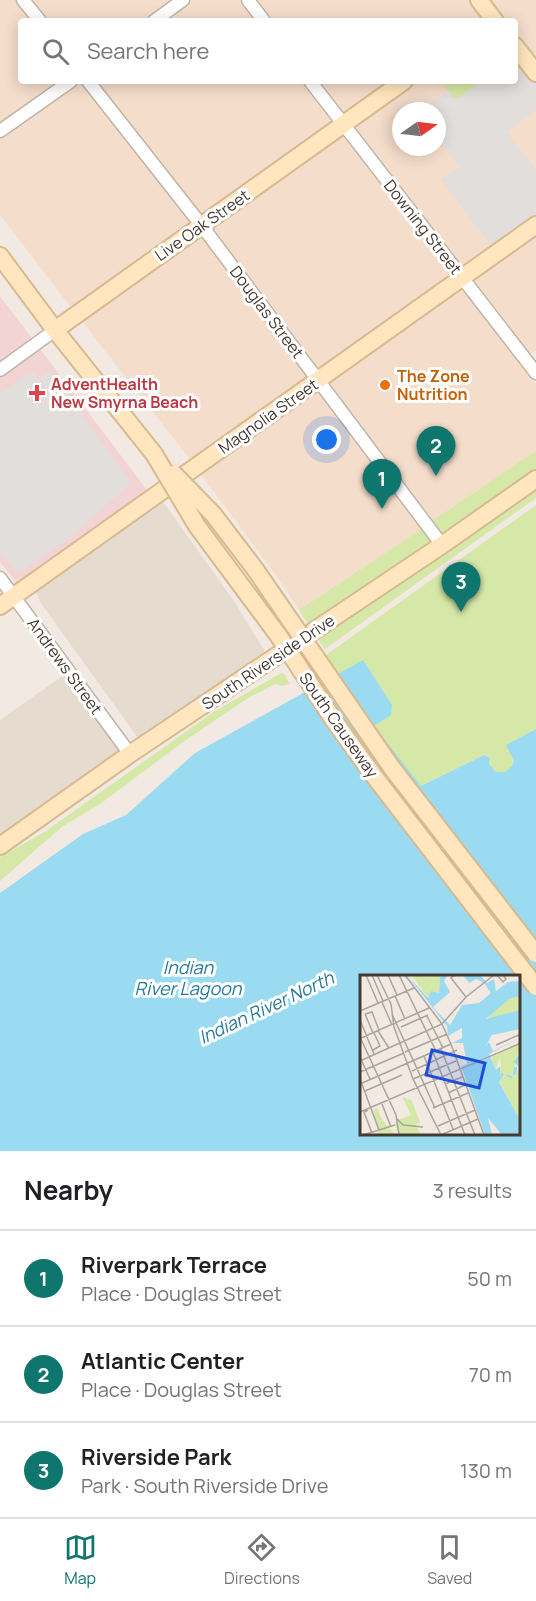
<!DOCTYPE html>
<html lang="en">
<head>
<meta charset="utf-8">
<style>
	body { margin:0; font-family:Manrope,sans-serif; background:#f6f6f6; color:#202124 }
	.compass { position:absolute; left:392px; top:102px; width:54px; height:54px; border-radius:50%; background:#fff; box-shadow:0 3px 15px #0003; rotate:76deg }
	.you { position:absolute; left:327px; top:440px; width:21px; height:21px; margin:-15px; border:4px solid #fff; border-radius:50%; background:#1a73e8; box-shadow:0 0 0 9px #1a73e833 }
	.badge { display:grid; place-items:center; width:39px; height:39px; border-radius:50%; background:#0f766e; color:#fff; font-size:20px; font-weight:700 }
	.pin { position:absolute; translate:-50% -50px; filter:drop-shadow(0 2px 3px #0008) }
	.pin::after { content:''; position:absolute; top:32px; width:21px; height:18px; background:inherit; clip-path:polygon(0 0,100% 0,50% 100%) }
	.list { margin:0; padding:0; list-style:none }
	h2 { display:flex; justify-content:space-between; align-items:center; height:78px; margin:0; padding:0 24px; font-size:26px }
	h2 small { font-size:20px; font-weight:400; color:#757577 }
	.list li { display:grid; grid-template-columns:39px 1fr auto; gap:18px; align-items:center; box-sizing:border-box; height:96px; padding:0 24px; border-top:2px solid #e0e0e0 }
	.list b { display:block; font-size:22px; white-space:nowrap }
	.list p { margin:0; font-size:20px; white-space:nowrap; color:#757577 }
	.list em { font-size:20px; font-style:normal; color:#757577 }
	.icon { flex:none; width:33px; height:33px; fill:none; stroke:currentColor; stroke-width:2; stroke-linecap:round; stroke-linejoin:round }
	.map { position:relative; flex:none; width:536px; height:1151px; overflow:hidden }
	.search { position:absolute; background:#fff; box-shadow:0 3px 15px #0003; left:18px; right:18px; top:18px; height:66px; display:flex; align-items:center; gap:15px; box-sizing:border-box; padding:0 21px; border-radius:6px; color:#757577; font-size:22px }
	.sheet { height:366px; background:#fff }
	nav { display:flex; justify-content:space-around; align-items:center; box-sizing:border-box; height:84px; border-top:2px solid #e0e0e0; background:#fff; font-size:16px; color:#757577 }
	nav a { display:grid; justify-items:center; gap:3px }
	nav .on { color:#0f766e }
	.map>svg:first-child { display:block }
</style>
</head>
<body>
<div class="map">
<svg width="536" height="1151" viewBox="0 0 536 1151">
	<rect width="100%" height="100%" fill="#f2eae2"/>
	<path fill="#e6dbcf" d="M161,499L234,601L267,655L138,738L40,602L35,589Z
		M64,675L122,753L0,839V720Z"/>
	<path fill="#f5ddcb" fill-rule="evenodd" d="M0,0H15L32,21H21V81H61L0,124Z
		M32,0H173L144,21H49Z
		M193,0H239L255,21H164Z
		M248,0H536V350L525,358L310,81H515V21H264ZM401,111H437V147H401Z
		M96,81H302L334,123L203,217Z
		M80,82L193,225L73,310L0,215V138Z
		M341,133L454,275L320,372L210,227Z
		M200,234L309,379L192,462L80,319Z
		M461,285L536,384V451L432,521L327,381Z
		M316,388L421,529L299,610L278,578L199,472Z"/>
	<path fill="#f3d4d4" d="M0,296L147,490L17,583L0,562Z"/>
	<path fill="#d5e8a8" d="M440,81H482L456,100Z
		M536,451V471L444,537L432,521Z
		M536,486V498L325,649L316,637Z
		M536,505V729L507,745L514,761L512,766L505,772H496L489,764L490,758L484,755L398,797L312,665Z
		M421,529L433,544L310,627L299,610Z
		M283,672L290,684L282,686L275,684L248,698L183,742L100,804L63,826L0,881V857L46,831L212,713Z"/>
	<path fill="#e2dedb" d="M515,55L536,73V110L507,132L536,170V225L496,253L441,180L459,167L437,136L438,110L432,102L448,92L456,100L482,81H515Z
		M50,371L131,483L74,534L18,574L0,552V393L33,372L38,378Z"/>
	<path fill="#9adbf2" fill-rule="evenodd" d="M363,660L392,705L391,715L374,726L421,786L484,755L490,758L489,764L496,772H505L512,766L514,761L506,745L536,729V1151H0V893L83,834L126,815L195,753ZM362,977H520V1134H362Z"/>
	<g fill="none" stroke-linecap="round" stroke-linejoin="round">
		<defs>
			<path id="street" d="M23,0L40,21
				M248,0L264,21
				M154,21L183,0
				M88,81L202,226L442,545
				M310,81L536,373
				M0,131L71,81
				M0,370L55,330
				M0,578L130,754"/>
			<path id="secondary" d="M479,0L495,21
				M515,46L536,73
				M0,256L55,330L154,454
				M55,330L404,81
				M0,606L536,225
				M0,846L130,754L442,545L536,479"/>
		</defs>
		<use href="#street" stroke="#c0b4a7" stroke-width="15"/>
		<use href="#secondary" stroke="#d7ba91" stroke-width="20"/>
		<use href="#street" stroke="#fff" stroke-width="12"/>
		<use href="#secondary" stroke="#ffe6be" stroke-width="16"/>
		<defs>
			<path id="secondary-bridge" d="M154,454L197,526L278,635L335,722L374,776L536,987
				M174,474L213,514L255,569L392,768L536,954"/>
		</defs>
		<use href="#secondary-bridge" stroke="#d7ba91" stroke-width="20" stroke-linecap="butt"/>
		<use href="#secondary-bridge" stroke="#ffe6be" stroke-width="16"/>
	</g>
	<circle fill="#e8710a" stroke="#fff" stroke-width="2" cx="385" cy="385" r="6"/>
	<path fill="#e0444e" stroke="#fff" stroke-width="2" d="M34 384h6v6h6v6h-6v6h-6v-6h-6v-6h6z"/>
	<g text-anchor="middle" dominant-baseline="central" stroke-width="6" stroke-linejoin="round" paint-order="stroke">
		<g font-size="16" fill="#433a32" stroke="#fff">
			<text transform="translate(202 225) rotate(-35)">Live Oak Street</text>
			<text transform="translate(423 227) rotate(52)">Downing Street</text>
			<text transform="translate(267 312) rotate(53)">Douglas Street</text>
			<text transform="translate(268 416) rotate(-35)">Magnolia Street</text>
			<text transform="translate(268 662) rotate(-34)">South Riverside Drive</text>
			<text transform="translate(65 666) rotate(54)">Andrews Street</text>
			<text transform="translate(339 725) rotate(55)">South Causeway</text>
		</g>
		<g font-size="16" font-weight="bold" fill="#c56008" stroke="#fff" text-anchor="start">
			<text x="397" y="376">The Zone<tspan x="397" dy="18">Nutrition</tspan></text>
		</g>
		<g font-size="16" font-weight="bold" fill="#be3a42" stroke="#fff" text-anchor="start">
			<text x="51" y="384">AdventHealth<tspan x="51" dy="18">New Smyrna Beach</tspan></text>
		</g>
		<g font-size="18" font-style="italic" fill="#257a99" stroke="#fff">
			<text x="188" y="967">Indian<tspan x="188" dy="21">River Lagoon</tspan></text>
			<text transform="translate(266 1007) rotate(-25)">Indian River North</text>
		</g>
	</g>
	<g transform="translate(360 975)">
		<rect width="160" height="160" fill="#f2eae2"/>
		<path d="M51,0H80L79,18L71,16L68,23ZM160,21V39L127,46L133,35L150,23ZM160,69L153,101L144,98L140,104L137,97L141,92L140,82L136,95L131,82ZM158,85H160V145L139,106L144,99L154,102L159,93ZM42,121L52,126L60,147L56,150L61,160H39L35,150L38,145L51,140ZM17,132L22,145L36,160H19L13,136Z" fill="#d5e8a8"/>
		<path d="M47,0L68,23L71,16L79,18L80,0H88L84,6L90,17L73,32L90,50L102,30L119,28L131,18L124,8L116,4L109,8L103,0H120L127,8L134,4L136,16L148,7L160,6V21L149,24L126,44L160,35V54L132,60L125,72L129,67L133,76L160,63L129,79L136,95L140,91V78V104L141,98L153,101L154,93L158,91L154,87L160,78L156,99L151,103L144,99L139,107L160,145V160H142L128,143L132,160H125L101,91L107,89L103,68H92L102,63V53L88,61L87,51Z" fill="#9adbf2"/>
		<path fill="none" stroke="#aca49c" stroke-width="1.5" d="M6,0L18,28M12,0L23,26M17,0L31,29L34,52L53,104L81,160M28,0L37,20M39,0L76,76M95,0L91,3L106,22M137,0L143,7L146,4L143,0M35,21L45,44M22,27L32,50M0,36L54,13M5,39L12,37L19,55M5,39L13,58M32,39L75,133M67,41L83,73M0,45L14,79M41,52L68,40M18,56L29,73M0,62L36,140L39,160M1,63L69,33M91,69L124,160M136,70L161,59M81,74L115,160M13,75L20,71L14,58M45,77L87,59M73,77L105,160M64,81L93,154M0,82L10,104M0,86L82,49L45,0M52,96L97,75M0,97L44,78M0,104L19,155M53,104L96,86M0,109L91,69L82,49L106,22L134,0M85,109L102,102M5,116L42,100M88,118L105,110M22,129L31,152M73,133L108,118M8,135L4,137L12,158M0,137L161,68M37,144L43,150L63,152M78,151L115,135M3,160L35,150M81,160L118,144"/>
		<path fill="#1d4ed8" fill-opacity="0.15" stroke="#1d4ed8" stroke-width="3" d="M72,75L125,88L119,113L66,100Z"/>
		<rect width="160" height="160" fill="none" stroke="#433a32" stroke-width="3"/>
	</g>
</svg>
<svg class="compass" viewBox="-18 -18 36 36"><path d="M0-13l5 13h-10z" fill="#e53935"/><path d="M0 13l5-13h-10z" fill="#757577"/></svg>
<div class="you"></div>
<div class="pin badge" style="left:382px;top:509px">1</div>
<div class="pin badge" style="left:436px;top:476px">2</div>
<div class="pin badge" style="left:461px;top:612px">3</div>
<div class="search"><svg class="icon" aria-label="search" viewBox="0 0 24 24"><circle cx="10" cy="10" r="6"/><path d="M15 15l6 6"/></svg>Search here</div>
</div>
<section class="sheet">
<h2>Nearby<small>3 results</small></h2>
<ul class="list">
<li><span class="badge">1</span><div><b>Riverpark Terrace</b><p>Place · Douglas Street</p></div><em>50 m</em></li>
<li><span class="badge">2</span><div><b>Atlantic Center</b><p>Place · Douglas Street</p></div><em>70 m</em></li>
<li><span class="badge">3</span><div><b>Riverside Park</b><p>Park · South Riverside Drive</p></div><em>130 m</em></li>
</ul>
</section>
<nav>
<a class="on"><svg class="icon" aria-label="map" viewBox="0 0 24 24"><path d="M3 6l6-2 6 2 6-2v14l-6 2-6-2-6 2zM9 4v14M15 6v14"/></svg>Map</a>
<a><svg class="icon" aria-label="directions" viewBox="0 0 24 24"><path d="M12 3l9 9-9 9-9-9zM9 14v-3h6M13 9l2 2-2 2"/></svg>Directions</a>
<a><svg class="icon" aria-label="saved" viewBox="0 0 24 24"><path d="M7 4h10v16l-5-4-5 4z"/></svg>Saved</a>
</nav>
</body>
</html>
